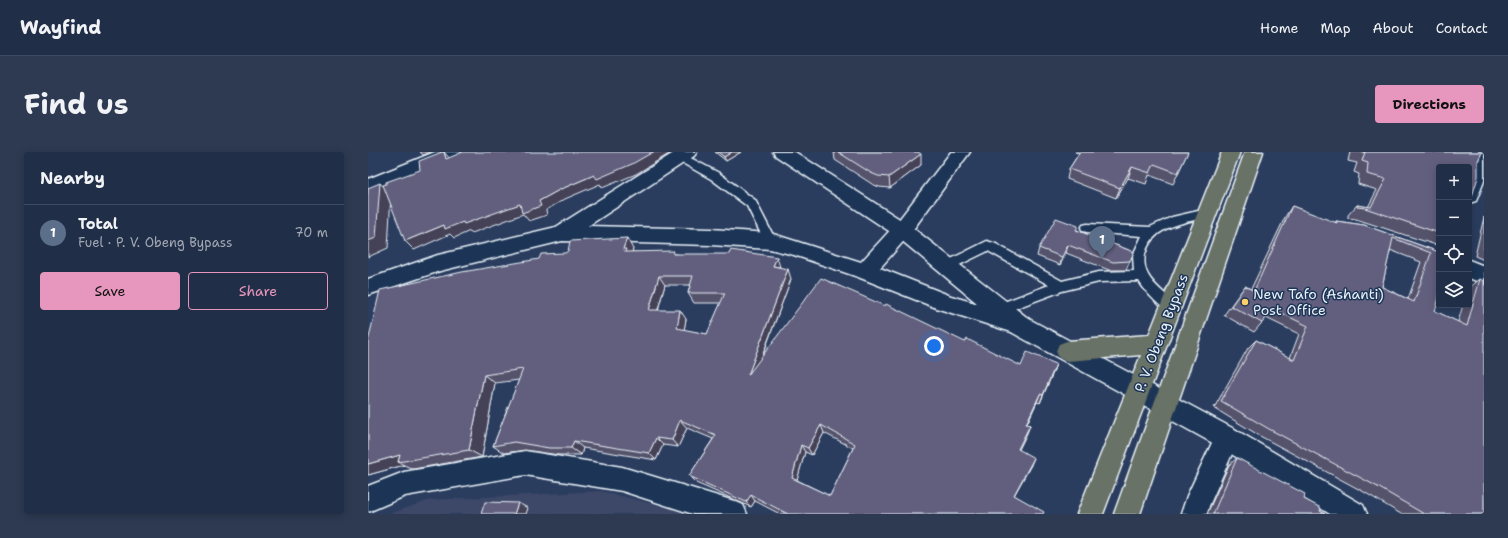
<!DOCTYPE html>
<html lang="en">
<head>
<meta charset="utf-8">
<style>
	body { margin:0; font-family:"Shantell Sans",sans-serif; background:#2d3a52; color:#f1f3f6 }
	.controls { position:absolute; right:12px; top:12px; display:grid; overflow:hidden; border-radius:4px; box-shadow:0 2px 10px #0003 }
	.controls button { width:36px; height:36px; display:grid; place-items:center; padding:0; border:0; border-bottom:1px solid #3d4a60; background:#202e47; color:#f1f3f6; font:20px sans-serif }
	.you { position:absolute; left:566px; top:194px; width:14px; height:14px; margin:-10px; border:3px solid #fff; border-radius:50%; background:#1a73e8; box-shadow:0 0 0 6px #1a73e833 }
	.badge { display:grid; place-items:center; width:26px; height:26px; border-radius:50%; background:#e797bd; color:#fff; font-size:13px; font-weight:700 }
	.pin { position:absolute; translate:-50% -33px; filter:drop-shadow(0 1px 2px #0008) }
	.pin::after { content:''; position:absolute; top:21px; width:14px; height:12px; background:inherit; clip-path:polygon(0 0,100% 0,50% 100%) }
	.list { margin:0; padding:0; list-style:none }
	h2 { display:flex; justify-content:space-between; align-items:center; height:52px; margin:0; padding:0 16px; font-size:17px }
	h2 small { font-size:13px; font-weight:400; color:#a2a8b4 }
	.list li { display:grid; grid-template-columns:26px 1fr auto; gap:12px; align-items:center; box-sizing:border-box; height:56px; padding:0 16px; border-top:1px solid #3d4a60 }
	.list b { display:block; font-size:15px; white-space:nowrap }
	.list p { margin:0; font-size:13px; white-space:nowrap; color:#a2a8b4 }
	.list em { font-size:13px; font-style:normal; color:#a2a8b4 }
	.actions { display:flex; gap:8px; padding:12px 16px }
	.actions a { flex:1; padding:9px 0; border:1px solid #e797bd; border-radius:4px; text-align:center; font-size:14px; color:#e797bd }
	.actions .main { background:#e797bd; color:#111 }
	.icon { flex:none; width:22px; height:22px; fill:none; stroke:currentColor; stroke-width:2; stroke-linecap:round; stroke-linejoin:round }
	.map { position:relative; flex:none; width:1116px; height:362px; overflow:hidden; border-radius:4px }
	header { display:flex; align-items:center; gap:24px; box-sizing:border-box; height:56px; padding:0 20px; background:#202e47; border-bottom:1px solid #3d4a60 }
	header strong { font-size:19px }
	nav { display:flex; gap:22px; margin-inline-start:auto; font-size:14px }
	.intro { display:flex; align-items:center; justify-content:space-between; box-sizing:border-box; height:96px; padding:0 24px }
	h1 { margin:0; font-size:28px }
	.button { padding:10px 18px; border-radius:4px; background:#e797bd; color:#111; font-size:14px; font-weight:700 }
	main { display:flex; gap:24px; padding:0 24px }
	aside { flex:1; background:#202e47; border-radius:4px; box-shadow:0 2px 10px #0003 }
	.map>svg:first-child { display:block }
</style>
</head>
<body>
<header>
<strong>Wayfind</strong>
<nav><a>Home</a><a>Map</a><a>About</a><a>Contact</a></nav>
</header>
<div class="intro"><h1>Find us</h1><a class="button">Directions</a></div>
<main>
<aside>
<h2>Nearby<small></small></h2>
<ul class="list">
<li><span class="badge" style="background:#5c6f8a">1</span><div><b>Total</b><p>Fuel · P. V. Obeng Bypass</p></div><em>70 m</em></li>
</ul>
<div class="actions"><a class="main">Save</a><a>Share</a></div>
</aside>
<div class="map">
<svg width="1116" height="362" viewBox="0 0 1116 362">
	<rect width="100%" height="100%" fill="#2b3d5f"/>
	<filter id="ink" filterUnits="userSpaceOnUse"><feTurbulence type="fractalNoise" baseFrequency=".025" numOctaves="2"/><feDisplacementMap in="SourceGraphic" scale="8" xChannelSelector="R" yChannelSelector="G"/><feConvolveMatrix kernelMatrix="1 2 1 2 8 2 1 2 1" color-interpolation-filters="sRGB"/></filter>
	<g filter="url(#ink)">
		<path fill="#3c4768" d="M233,339L327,362H21L62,348Z"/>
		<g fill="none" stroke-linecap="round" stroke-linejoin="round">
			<defs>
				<path id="lane" d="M313,1L351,21L387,48L408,89L406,92H398L379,54L343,27L309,8L308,5L309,2Z
					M839,57L843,58L845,61L843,64C819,71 785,72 777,102C776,108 776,116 780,123C786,134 798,142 807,151L809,155L807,159C796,162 776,138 771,129L731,130L694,139L632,162L628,161L626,157L628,153L681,133L620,99L579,119L575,117L573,114L575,111L619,89L628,92L694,129L731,120L766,119L765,103L774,84L719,80L715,79L713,76L715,73L719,72L782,75L804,65Z"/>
				<path id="street" d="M67,0H93L90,4L0,41V27Z
					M307,0H329L326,4L220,74L343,77L402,81L493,110L527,73L583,0H602L541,83L512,116L583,144L661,167L664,174L661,181L653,183L571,157L490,125L426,103L402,97L343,93L194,89L72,119L0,143V127L70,103L188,75Z
					M1116,0V29L1108,49L1101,51V20L1110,1Z
					M1101,108L1116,114V132L1101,126Z
					M859,275L868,278L871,286L841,354L839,362H813L819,344L850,278Z
					M157,299L254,315L366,349L375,353L379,362H325L254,339L157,323L37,344L0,360V334L36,320Z"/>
				<path id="secondary" d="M405,0H427L541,73L661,167L868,278L995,353L999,362H962L850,294L645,181L527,83L408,4Z"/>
				<path id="highway" d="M854,0H872L735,362H709L773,203L699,209L691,206L688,199L691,192L699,189L781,183Z
					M877,0H895L772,362H746Z"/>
			</defs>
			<use href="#lane" stroke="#e8f1f8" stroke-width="3"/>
			<use href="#street" stroke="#e8f1f8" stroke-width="3"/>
			<use href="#secondary" stroke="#e8f1f8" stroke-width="3"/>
			<use href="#highway" stroke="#e8f1f8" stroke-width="3"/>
			<use href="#lane" fill="#1d3557" fill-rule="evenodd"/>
			<use href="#street" fill="#1d3557" fill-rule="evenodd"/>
			<use href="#secondary" fill="#1d3557" fill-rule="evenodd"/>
			<use href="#highway" fill="#697266" fill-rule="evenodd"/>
		</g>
		<path fill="#54526c" stroke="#e8f1f8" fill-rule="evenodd" d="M347,0H373L358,9Z
			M466,0H550L553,13L522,36L511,35L504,32L467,8Z
			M707,0H820L805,32L781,23L778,32L760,26L748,46L699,27L701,17L711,1Z
			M982,0H1114L1110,9L1071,15V94L988,67L980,66V63L989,53L1000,55L1009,38L990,32L991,22L986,20L989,11L980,9Z
			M924,54L967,71L968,69L996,73L1071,100L1067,159L1090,170L1095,153H1101V136L1112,127L1116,362H1033L996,340L892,284L846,256L880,196L888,188L922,206L931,182L898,166L886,180L856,163L877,134L883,137L917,65ZM1022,98L1053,110L1040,147L1014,135Z
			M1116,65V108L1107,104Z
			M709,78L766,100L758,118H741L698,101L692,113L669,104L671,96Z
			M265,97L264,100L308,102L412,116L423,127L395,203L597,190L653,214L688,212L672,251L669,250L659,272L662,273L659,281L651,297L663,313L646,343L675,362H412L387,349L383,355L328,331L321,324L345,287L319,276L310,295L295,293L288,308L215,296L213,303H191L157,298L136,301L125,294L151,228L127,231L114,305L45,317L36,313L0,323V190ZM297,133H322L320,141L326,151H353L339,182L316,178L318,167L290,158ZM456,281L485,296L462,344L429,328L437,300L444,303Z
			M869,306L936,347L952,359L957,362H839L861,313Z"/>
		<path fill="#454258" stroke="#e8f1f8" d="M52,0H63L55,3Z
			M76,0L83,8L78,7Z
			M285,0H304L268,22L234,36L232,32L197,47L178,58L179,63L161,69L155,62L104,81L102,79L86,86L82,82L46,98L37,89L76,73L95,70L152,52L171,49L191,38L226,23Z
			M364,0H373L358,9L356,5Z
			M553,2V13L522,36L521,25Z
			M764,15L760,26L748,46L752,36Z
			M12,31L23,42L20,96L0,105V89Z
			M259,86L265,97L263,105V110L255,97Z
			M700,93L698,101L692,113L694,105Z
			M409,105L412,115L405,114Z
			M420,117L423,127L384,231L380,223Z
			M291,124L297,133L287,167L281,158Z
			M312,158L318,167L315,185L309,176Z
			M688,212L685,221L672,251L675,243Z
			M116,223L127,231L114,305L101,298Z
			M672,242L669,250L655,279L658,272Z
			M312,268L319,276L310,295L304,288Z
			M453,273L456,281L444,303L440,296Z
			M662,273L659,281L648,304L650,297Z
			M288,286L295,293L288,308L281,301Z
			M206,289L215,296L213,303L203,296Z
			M433,293L437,300L428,332L424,326Z
			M32,303L30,310L36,313L0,323V312Z
			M666,306L663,313L643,349L646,343Z
			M383,343L387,349L383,355L378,350Z
			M150,351L160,356L158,362H146Z"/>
		<path fill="#625f7e" stroke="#e8f1f8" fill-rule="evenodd" d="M74,0H76L78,7L95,0H285L264,12L229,27L226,23L191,38L171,49L173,54L154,61L152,52L96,72L95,70L77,77L76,73L37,89L15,33L18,32V30L52,18L51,9Z
			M350,0H364L356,5Z
			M470,0H550L553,2L521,25L510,24L503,21Z
			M712,0H820L810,21L786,12L782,21L764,15L752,36L701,17Z
			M995,0H1114L1110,9V25L1101,54V15H1071V81L997,56L989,55V53L1003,55L1018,27L999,22L1000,11L994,9L997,0Z
			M12,31L8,86L0,89V36Z
			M924,54L969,71L968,69L996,73L1071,100V146L1067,159L1099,174L1112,127L1116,129V362H1056L1008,334L901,277L853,249L888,188L926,208L940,174L905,157L894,171L863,154L877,134L886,139ZM1025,86L1063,101L1046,150L1014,135Z
			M688,66L710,74L708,78L766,100L762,109L745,110L700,93L694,105L671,96Z
			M259,86L255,97H258L257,100L306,99L305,102H361L363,98L409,105L405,114L420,117L380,223L453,126L517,154L518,152L597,190L599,187L653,214L659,200L688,212L675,243L672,242L658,272L662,273L650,297L666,306L646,343L676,360L675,362H420L383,343L378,350L321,324L348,283L312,268L304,288L288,286L281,301L206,289L203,296H181L146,290L125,294L155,217L116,223L101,298L30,310L32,303L0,312V190L12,138L94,120L171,107L173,102L197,101L200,99L202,89ZM291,124H325L320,141H357L339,182L309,176L312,158H281ZM453,273L487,292L462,344L424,326L433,293L440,296Z
			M869,306L937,342L936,347L953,356L952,359L957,362H845Z
			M117,350L150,351L146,362H113Z"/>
	</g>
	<circle fill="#ffd166" stroke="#1d3557" stroke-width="1.5" cx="877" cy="150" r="4"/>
	<g text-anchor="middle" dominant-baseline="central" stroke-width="3" stroke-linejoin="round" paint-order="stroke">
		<g font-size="14" fill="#e8f1f8" stroke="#1d3557" text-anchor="start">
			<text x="885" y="142">New Tafo (Ashanti)<tspan x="885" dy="16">Post Office</tspan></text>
		</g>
		<g font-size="14" fill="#e8f1f8" stroke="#1d3557">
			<text transform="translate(793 181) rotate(-69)">P. V. Obeng Bypass</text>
		</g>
	</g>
</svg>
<div class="controls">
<button>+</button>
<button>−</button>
<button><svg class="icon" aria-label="locate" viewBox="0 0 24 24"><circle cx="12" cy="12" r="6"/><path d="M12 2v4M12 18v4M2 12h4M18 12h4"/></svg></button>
<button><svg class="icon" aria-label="layers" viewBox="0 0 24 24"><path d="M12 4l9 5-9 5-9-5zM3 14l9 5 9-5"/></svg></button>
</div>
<div class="you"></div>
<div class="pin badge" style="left:734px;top:107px;background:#5c6f8a">1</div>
</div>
</main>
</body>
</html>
